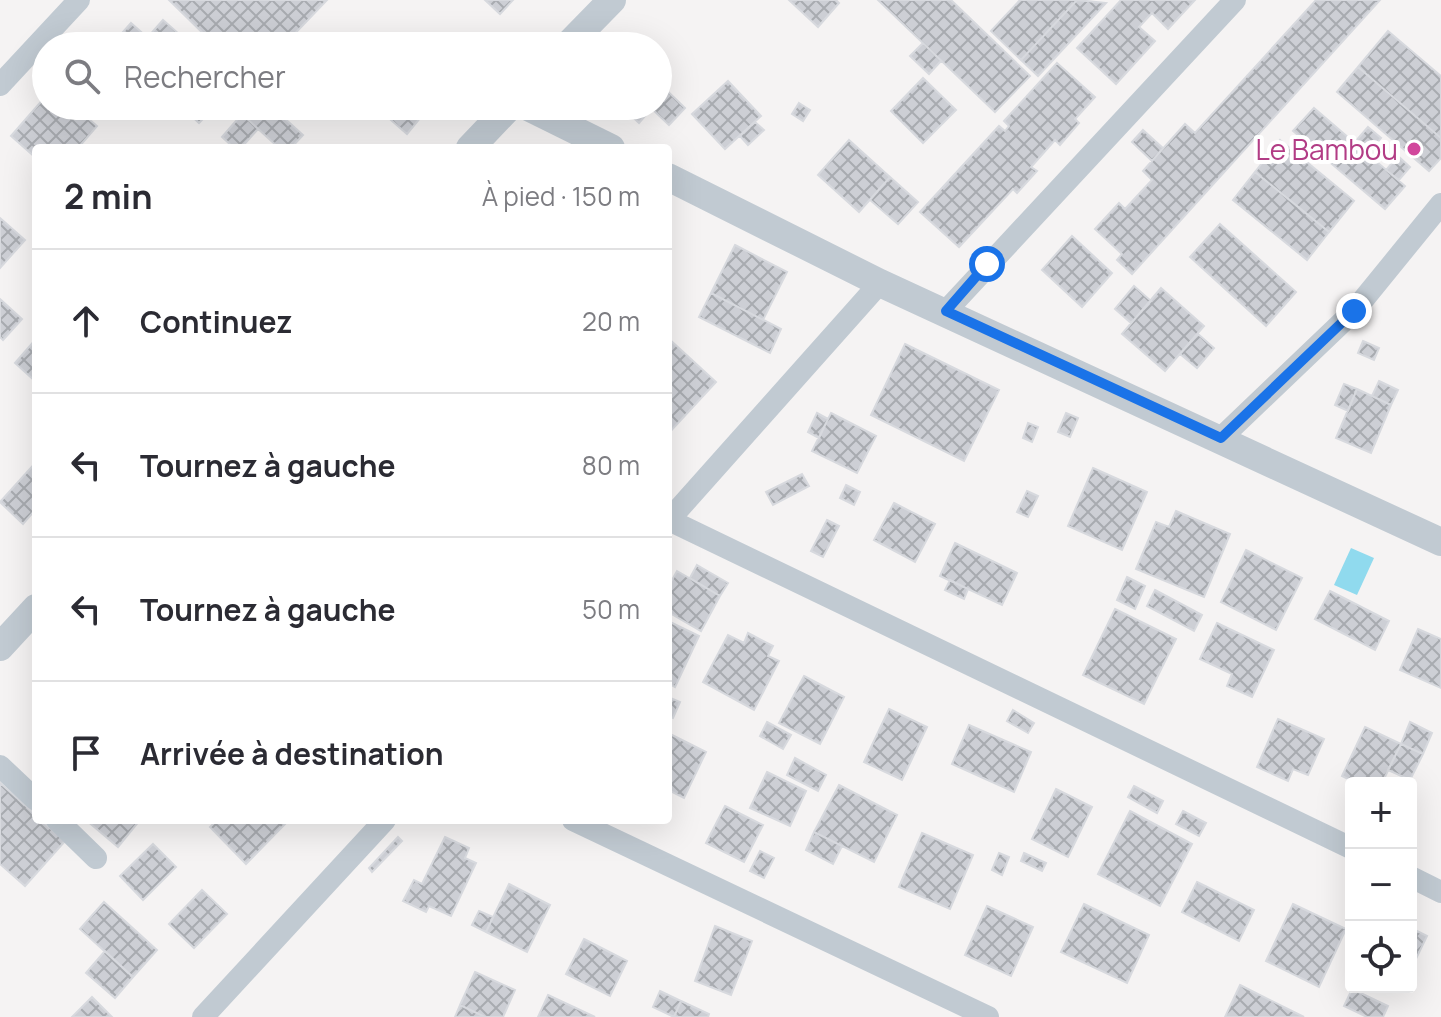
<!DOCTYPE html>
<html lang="fr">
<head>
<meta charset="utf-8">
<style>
	body { margin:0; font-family:Manrope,sans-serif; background:#f2f2f3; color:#2b2b33 }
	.controls { position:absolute; right:24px; bottom:24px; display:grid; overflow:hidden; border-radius:8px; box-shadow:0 8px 32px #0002 }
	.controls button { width:72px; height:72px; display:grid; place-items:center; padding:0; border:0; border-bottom:2px solid #e1e1e2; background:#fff; color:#2b2b33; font:40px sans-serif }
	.stop { position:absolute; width:24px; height:24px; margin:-18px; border:6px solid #1a73e8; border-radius:50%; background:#fff }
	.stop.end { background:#1a73e8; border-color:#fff; box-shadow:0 2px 8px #0008 }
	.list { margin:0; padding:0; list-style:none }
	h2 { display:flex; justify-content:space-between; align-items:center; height:104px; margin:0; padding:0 32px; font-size:34px }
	h2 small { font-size:26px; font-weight:400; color:#7c7c81 }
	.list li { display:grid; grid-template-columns:52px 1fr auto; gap:24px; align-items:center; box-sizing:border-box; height:144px; padding:0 32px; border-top:2px solid #e1e1e2 }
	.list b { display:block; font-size:30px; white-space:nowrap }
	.list em { font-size:26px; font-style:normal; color:#7c7c81 }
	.icon { flex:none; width:44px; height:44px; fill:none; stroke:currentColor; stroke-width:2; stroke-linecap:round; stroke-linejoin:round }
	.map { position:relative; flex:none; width:1441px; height:1017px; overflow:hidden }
	.search { position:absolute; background:#fff; box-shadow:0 8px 32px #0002; left:32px; top:32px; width:640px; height:88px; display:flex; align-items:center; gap:20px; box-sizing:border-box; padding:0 28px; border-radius:44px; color:#7c7c81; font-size:30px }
	.panel { position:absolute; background:#fff; box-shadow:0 8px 32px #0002; left:32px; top:144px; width:640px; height:680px; border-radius:8px }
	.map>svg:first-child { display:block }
</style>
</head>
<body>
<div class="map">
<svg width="1441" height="1017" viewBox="0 0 1441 1017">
	<defs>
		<pattern id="building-cross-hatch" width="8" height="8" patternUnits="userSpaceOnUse" patternTransform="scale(2)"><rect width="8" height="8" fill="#cdcfd5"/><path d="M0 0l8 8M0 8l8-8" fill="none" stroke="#a8abb0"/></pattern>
	</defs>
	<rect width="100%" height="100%" fill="#f5f3f3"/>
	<path fill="#90daee" d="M1351,548L1374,558L1357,595L1334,585Z"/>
	<path fill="url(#building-cross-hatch)" stroke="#d7d9de" stroke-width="2" d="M169,0H327L283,46H216Z
		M485,0H513L500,14Z
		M789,0H836L839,3L818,27Z
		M878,0H951L1030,76L995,112Z
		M1020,0H1077L1021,60L991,31Z
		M1077,0L1106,3L1038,76L1021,60Z
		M1121,0H1195L1168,29L1152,13L1139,27L1155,41L1116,84L1077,48Z
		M1316,0H1380L1132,274L1117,260L1122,254L1095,229L1119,203L1125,209L1152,180L1143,171L1185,124L1195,133Z
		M163,20L189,43L187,46H140Z
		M131,23L148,38L140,46H120L115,41Z
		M1388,31L1441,76V138L1358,67Z
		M923,43L941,61L929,74L910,56Z
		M1057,63L1095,97L1075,119L1079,123L1060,145L1055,140L1031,167L1037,171L1017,193L1013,189L959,247L920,212L999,126L1005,131L1009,126L1004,121Z
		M1358,67L1441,138V158L1429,171L1337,92Z
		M923,78L956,110L923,143L891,111Z
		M728,81L761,116L725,149L692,114Z
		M658,82L685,108L669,125L649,106H658Z
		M46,96V106H74L97,126L78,148H36V158L11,136Z
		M799,103L810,110L803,121L792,114Z
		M181,106H215L199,123Z
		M249,106H271L303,135L291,148H279L242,114Z
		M375,106H430L407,134Z
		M621,106H649L652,108L639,123Z
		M1314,108L1405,186L1385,209L1293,131Z
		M242,114L258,129L241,148H234L222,137Z
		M755,122L764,130L748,145L740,136Z
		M1368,127L1381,138L1368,154L1355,142Z
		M1143,130L1163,148L1152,161L1132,142Z
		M849,140L890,177L859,212L818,175Z
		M1280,140L1354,201L1329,232L1255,172Z
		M1398,156L1410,167L1399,180L1386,170Z
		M1255,172L1329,232L1307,260L1233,200Z
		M890,177L918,202L898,224L870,200Z
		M0,218L25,240L0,268Z
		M1220,224L1296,292L1266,326L1190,257Z
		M1072,236L1112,273L1082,307L1042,270Z
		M735,245L787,272L763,320L711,293Z
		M1134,286L1151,301L1131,323L1115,309Z
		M1161,288L1204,326L1165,371L1122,334Z
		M711,293L781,329L770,353L699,317Z
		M0,299L22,319L3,340L0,337Z
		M1198,334L1214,348L1197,368L1180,354Z
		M668,338L716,382L668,434Z
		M36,339V382L15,363Z
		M1363,341L1379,348L1374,360L1358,353Z
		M905,344L999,390L964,461L871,415Z
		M1379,381L1398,390L1391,405L1372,396Z
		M1344,384L1357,389L1348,411L1335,405Z
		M1357,389L1391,405L1371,453L1336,438Z
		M817,413L828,419L819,438L808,432Z
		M831,413L876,436L857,473L812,451Z
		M1066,413L1078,418L1070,437L1058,432Z
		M1028,423L1038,427L1032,442L1023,438Z
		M36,462V509L23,524L0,502Z
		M1093,468L1147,492L1122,550L1068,526Z
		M802,474L809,486L773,505L766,492Z
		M846,485L860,492L854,505L840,498Z
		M1027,491L1038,496L1028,517L1017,512Z
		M894,503L935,524L915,562L874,540Z
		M1176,511L1230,534L1204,597L1136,569L1156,522L1169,527Z
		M827,520L839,526L823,557L811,551Z
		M955,543L1017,573L1002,605L940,576Z
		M1246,550L1302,578L1276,630L1221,602Z
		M697,565L728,583L720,596L690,578Z
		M677,571L720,596L701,631L668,612V587Z
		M1127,577L1145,586L1135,609L1117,600Z
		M950,580L968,589L964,599L945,590Z
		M1155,590L1202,615L1194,631L1147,606Z
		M1330,591L1389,621L1375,650L1315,619Z
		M1115,609L1176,639L1144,704L1083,675Z
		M668,621L699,636L675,687L668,683Z
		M1217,623L1274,650L1252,697L1227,686L1232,674L1200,659Z
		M1418,629L1441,639V688L1400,670Z
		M748,633L773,646L768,656L779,661L754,710L703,682L728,635L744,643Z
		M804,676L844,697L820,744L779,723Z
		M668,697L680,702L673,718L668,716Z
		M889,709L927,727L902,780L864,762Z
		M1013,710L1034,723L1028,733L1007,721Z
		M1278,719L1324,739L1308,775L1293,769L1288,781L1257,767Z
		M767,722L791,735L783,749L760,736Z
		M1410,722L1432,733L1423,754L1401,744Z
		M969,725L1031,752L1014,792L952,764Z
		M1365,727L1401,744L1382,783H1356L1342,776Z
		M668,733L706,752L684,798L668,790Z
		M1401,744L1423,754L1410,780L1388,770Z
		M795,758L826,775L818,791L787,775Z
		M767,772L806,791L790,826L750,808Z
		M0,783L36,815V820H41L65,841L25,886L0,864Z
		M839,785L897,815L874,862L814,832Z
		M1134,786L1163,801L1157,813L1128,797Z
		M1056,789L1092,807L1068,857L1032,839Z
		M725,806L763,825L744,862L706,843Z
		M1130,811L1192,844L1160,906L1098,874Z
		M1183,811L1206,823L1199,836L1176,824Z
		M86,820H140L118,847Z
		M217,820H289L246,864L210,827Z
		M814,832L842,846L833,864L806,850Z
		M922,833L973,855L950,909L899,887Z
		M398,837L402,841L372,872L369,868Z
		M445,837L469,848L465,858L476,863L451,916L429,906L426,912L403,901L414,880L422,884Z
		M153,844L176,867L143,900L120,876Z
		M760,851L774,858L764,878L750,871Z
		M999,853L1009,857L1002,875L992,870Z
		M1024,853L1046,863L1042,871L1021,861Z
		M1197,882L1254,910L1239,941L1182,912Z
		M509,884L550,905L527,952L486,932Z
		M202,890L227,914L194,948L169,924Z
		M104,902L157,950L133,977L80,929Z
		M1084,904L1149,935L1127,983L1061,952Z
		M1293,904L1346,929L1319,987L1266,961Z
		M987,906L1033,927L1011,976L965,955Z
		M479,911L493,917L486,932L472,925Z
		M715,926L752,941L731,995L695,981Z
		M1411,928L1427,936L1415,961L1411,959Z
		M584,939L627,961L610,996L566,974Z
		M105,951L133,977L115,998L86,973Z
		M475,972L515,990L503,1017H485L460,1005Z
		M1240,985L1304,1017H1225Z
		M1352,989L1388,1006L1383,1017H1367L1344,1006Z
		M660,991L681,1001L674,1017L653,1007Z
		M548,995L595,1017H538Z
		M92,997L112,1017H72Z
		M681,1001L709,1014L708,1017H674Z
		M460,1005L485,1017H455Z"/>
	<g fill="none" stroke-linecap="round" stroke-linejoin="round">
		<path stroke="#c1cad2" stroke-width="22" d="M0,85L79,0
			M946,311L1235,0
			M1221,438L1354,311L1441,204
			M669,520L1351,848
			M668,521L880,283
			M0,766L36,800
			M57,820L96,858
			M573,820L988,1017
			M1411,877L1441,892
			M203,1017L385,820"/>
		<path stroke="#c1cad2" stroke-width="28" d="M567,46L612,0
			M526,106L611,148
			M470,148L510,106
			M668,177L880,283L1441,542
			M0,647L36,608"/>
	</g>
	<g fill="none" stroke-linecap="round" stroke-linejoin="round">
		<path stroke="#1a73e8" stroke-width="10" d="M987,264L946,311L1221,438L1354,311"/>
	</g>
	<circle fill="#d1479c" stroke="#fff" stroke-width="3" cx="1414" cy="149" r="8"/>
	<g text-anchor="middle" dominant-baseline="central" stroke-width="8" stroke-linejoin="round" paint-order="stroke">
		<g font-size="28" fill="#b23c85" stroke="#fff" text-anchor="end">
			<text x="1398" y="149">Le Bambou</text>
		</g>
	</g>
</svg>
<div class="controls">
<button>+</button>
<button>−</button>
<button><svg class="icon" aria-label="locate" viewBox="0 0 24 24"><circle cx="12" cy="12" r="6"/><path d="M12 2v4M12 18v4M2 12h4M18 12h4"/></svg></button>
</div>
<div class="stop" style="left:987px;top:264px"></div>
<div class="stop end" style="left:1354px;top:311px"></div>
<div class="search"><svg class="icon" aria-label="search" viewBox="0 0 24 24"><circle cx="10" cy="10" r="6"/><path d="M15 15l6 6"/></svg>Rechercher</div>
<section class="panel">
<h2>2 min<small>À pied · 150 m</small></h2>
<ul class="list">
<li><svg class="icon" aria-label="ahead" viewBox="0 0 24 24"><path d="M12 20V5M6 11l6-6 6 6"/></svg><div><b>Continuez</b></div><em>20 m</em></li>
<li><svg class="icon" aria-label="left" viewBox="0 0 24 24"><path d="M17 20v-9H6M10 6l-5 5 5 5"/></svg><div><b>Tournez à gauche</b></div><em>80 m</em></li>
<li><svg class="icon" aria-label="left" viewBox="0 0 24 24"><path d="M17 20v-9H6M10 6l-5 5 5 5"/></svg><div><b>Tournez à gauche</b></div><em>50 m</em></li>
<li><svg class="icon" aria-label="arrive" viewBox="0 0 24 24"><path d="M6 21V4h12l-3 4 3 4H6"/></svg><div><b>Arrivée à destination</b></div></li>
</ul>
</section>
</div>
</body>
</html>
